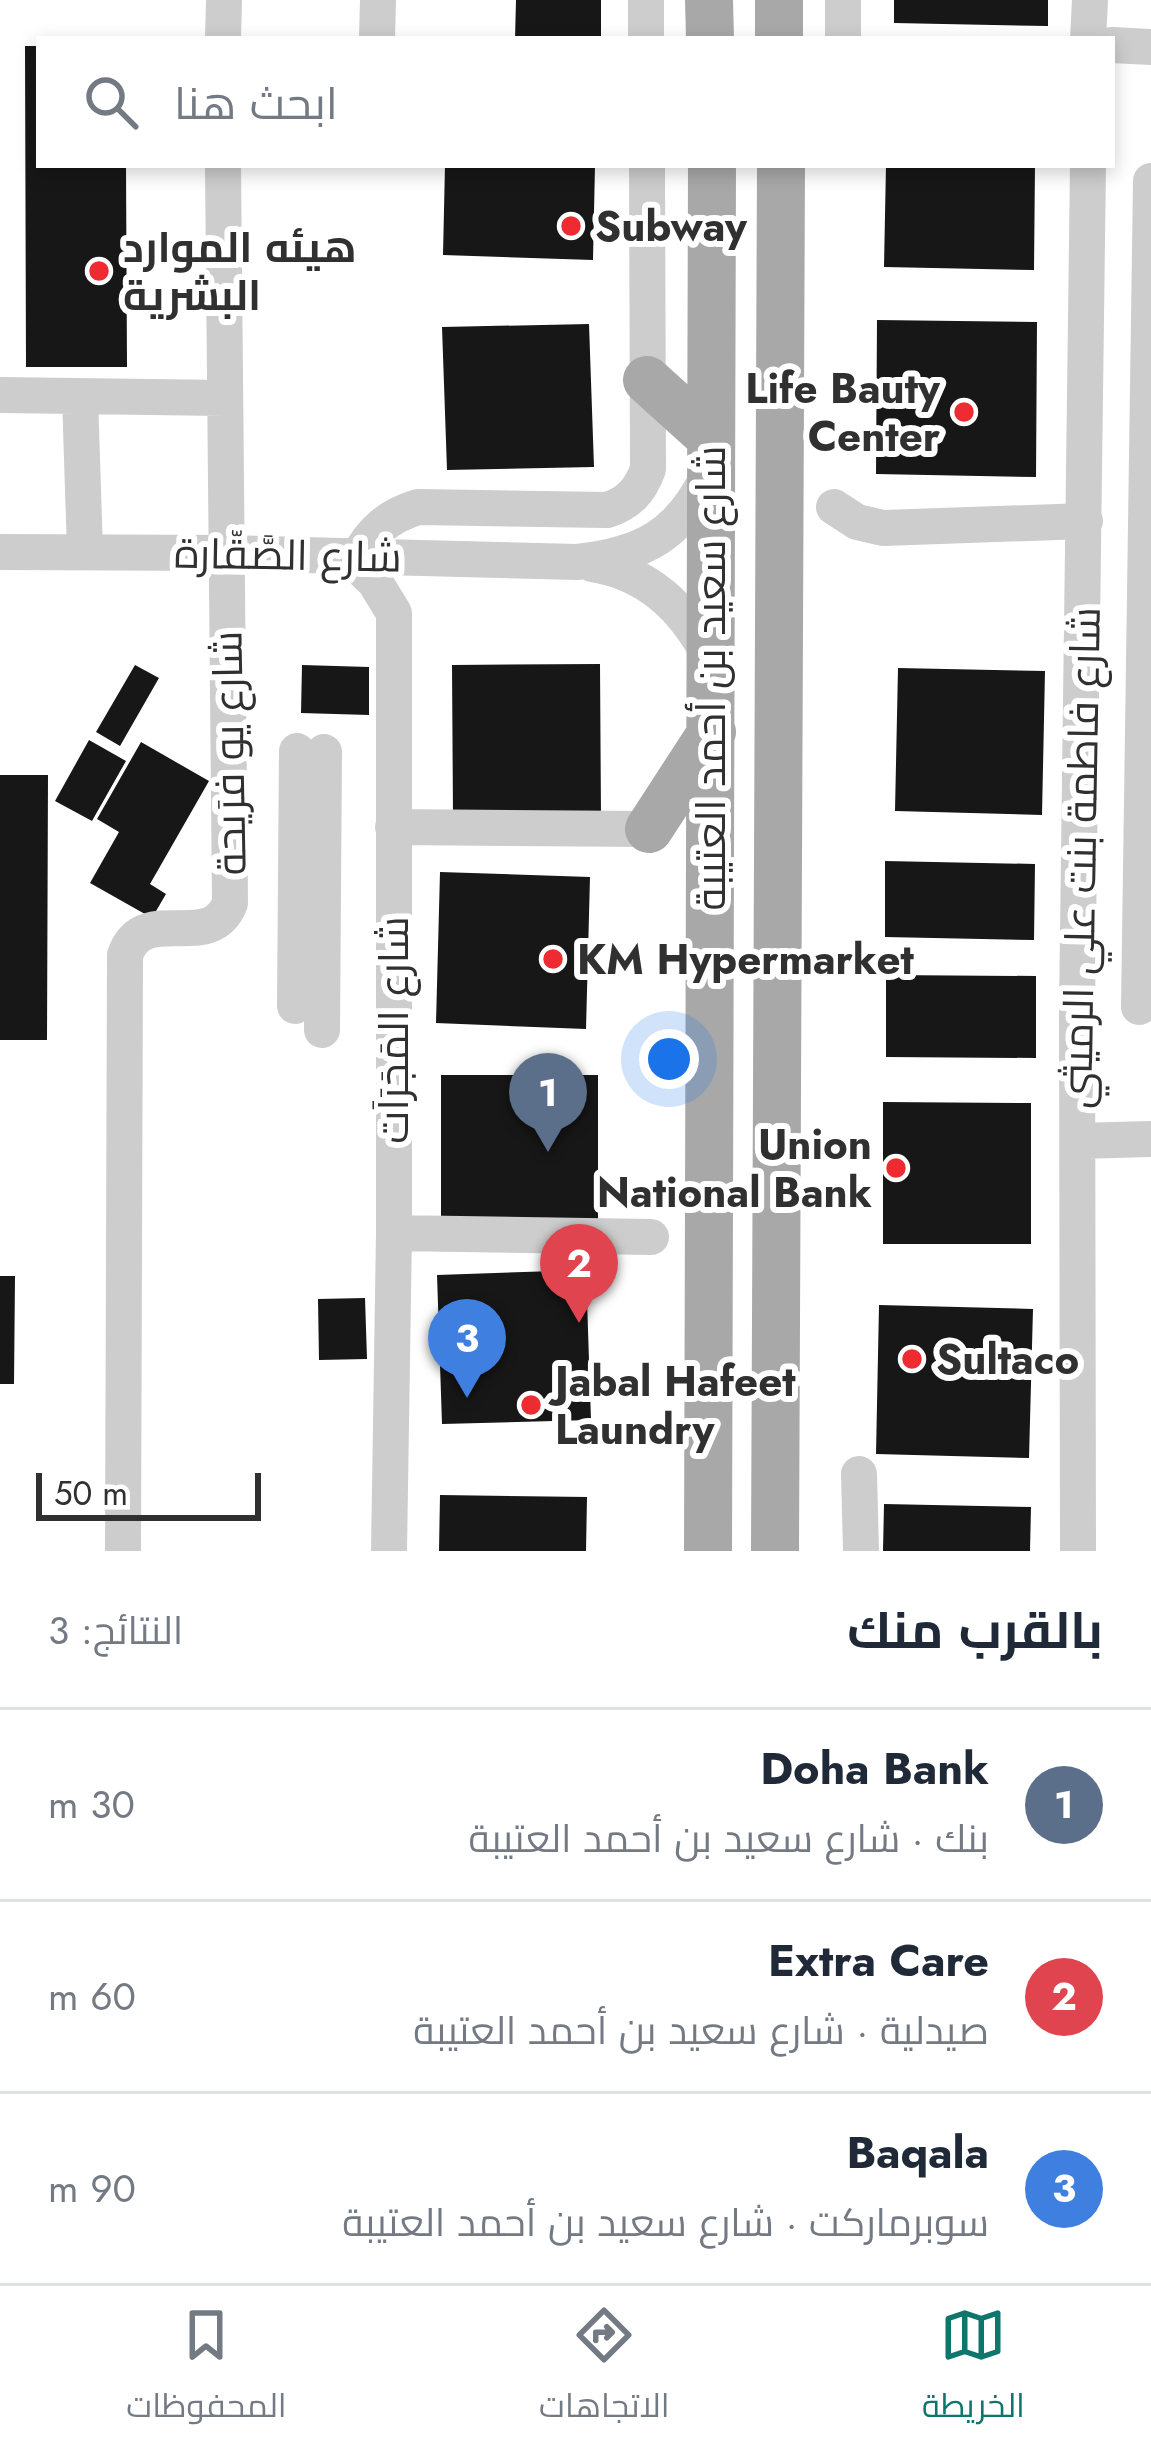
<!DOCTYPE html>
<html lang="ar">
<head>
<meta charset="utf-8">
<style>
	body { margin:0; font-family:Jost,Cairo,sans-serif; background:#f6f6f7; color:#1f2937; direction:rtl }
	.scale { position:absolute; left:36px; bottom:30px; width:225px; box-sizing:border-box; padding-left:12px; border:6px solid #303030; border-top:0; font-size:33px; line-height:42px; white-space:nowrap; color:#303030; -webkit-text-stroke:9px #fff; paint-order:stroke }
	.you { position:absolute; left:669px; top:1059px; width:42px; height:42px; margin:-30px; border:9px solid #fff; border-radius:50%; background:#1a73e8; box-shadow:0 0 0 18px #1a73e833 }
	.badge { display:grid; place-items:center; width:78px; height:78px; border-radius:50%; background:#0f766e; color:#fff; font-size:39px; font-weight:700 }
	.pin { position:absolute; translate:-50% -99px; filter:drop-shadow(0 3px 6px #0008) }
	.pin::after { content:''; position:absolute; top:63px; width:42px; height:36px; background:inherit; clip-path:polygon(0 0,100% 0,50% 100%) }
	.list { margin:0; padding:0; list-style:none }
	h2 { display:flex; justify-content:space-between; align-items:center; height:156px; margin:0; padding:0 48px; font-size:51px }
	h2 small { font-size:39px; font-weight:400; color:#747a83 }
	.list li { display:grid; grid-template-columns:78px 1fr auto; gap:36px; align-items:center; box-sizing:border-box; height:192px; padding:0 48px; border-top:3px solid #e0e1e3 }
	.list b { display:block; font-size:45px; white-space:nowrap }
	.list p { margin:0; font-size:39px; white-space:nowrap; color:#747a83 }
	.list em { font-size:39px; font-style:normal; color:#747a83 }
	.icon { flex:none; width:66px; height:66px; fill:none; stroke:currentColor; stroke-width:2; stroke-linecap:round; stroke-linejoin:round }
	.map { position:relative; flex:none; width:1151px; height:1551px; overflow:hidden; direction:ltr }
	.search { position:absolute; background:#fff; box-shadow:0 6px 18px #0003; left:36px; right:36px; top:36px; height:132px; display:flex; align-items:center; gap:30px; box-sizing:border-box; padding:0 42px; border-radius:0px; color:#747a83; font-size:45px }
	.sheet { height:732px; background:#fff }
	nav { display:flex; justify-content:space-around; align-items:center; box-sizing:border-box; height:168px; border-top:3px solid #e0e1e3; background:#fff; font-size:33px; color:#747a83 }
	nav a { display:grid; justify-items:center; gap:6px }
	nav .on { color:#0f766e }
	.map>svg:first-child { display:block }
</style>
</head>
<body>
<div class="map">
<svg width="1151" height="1551" viewBox="0 0 1151 1551">
	<rect width="100%" height="100%" fill="#fff"/>
	<path fill="#171717" d="M516,0H601V39H515Z
		M894,0H1048V26L894,23Z
		M25,46H39V165H126L127,367H26Z
		M445,165H595L593,260L443,255Z
		M886,165H1035L1034,270L884,267Z
		M877,320L1037,322L1036,477L876,474Z
		M589,324L594,467L447,470L442,327Z
		M600,664L601,817H453L452,665Z
		M135,665L159,678L120,746L96,732Z
		M302,665L369,667V715L301,713Z
		M898,668L1045,671L1042,815L895,811Z
		M89,740L126,761L92,821L55,801Z
		M141,742L209,781L150,884L166,894L152,918L90,883L119,832L97,819Z
		M0,775H48L47,1040H0Z
		M885,861L1035,864L1034,940L885,937Z
		M440,872L590,877L586,1029L436,1023Z
		M886,975L1036,976V1058L886,1057Z
		M441,1075H598V1233H441Z
		M883,1102L1031,1103V1244H883Z
		M586,1270L591,1420L442,1424L437,1275Z
		M0,1276H15L14,1384H0Z
		M365,1298L367,1359L319,1360L318,1299Z
		M879,1305L1033,1309L1029,1458L876,1454Z
		M440,1495L587,1497L586,1551H439Z
		M884,1504L1031,1507L1030,1551H883Z"/>
	<g fill="none" stroke-linecap="round" stroke-linejoin="round">
		<path stroke="#cdcdcd" stroke-width="36" d="M646,0V39
			M223,39L224,0
			M377,39L378,0
			M843,39V0
			M1088,39L1090,0
			M1112,45L1151,47
			M0,395L225,398
			M80,397L85,551
			M834,507L857,522L883,528L1085,521
			M0,552L227,553L577,562C643,555 680,535 709,474
			M348,556L375,582L394,613V1233L389,1551
			M358,557C372,530 389,516 418,507L607,510C629,503 640,491 648,469L647,165
			M592,564C648,573 683,607 709,655
			M393,827L649,829
			M295,1006L297,751
			M1139,1007L1151,181
			M322,1030L324,752
			M1078,1141L1151,1139
			M394,1233L651,1237
			M859,1474L861,1551
			M123,1551L125,955C144,901 210,955 230,903L223,165
			M1078,1551L1077,1009L1088,165"/>
		<path stroke="#a8a8a8" stroke-width="48" d="M709,0L710,39
			M779,0V39
			M647,380L710,437
			M649,829L712,732
			M708,1551L712,165
			M775,1551L781,165"/>
	</g>
	<g fill="#ee2b30" stroke="#fff" stroke-width="4.5">
		<circle cx="571" cy="226" r="12"/>
		<circle cx="99" cy="271" r="12"/>
		<circle cx="964" cy="412" r="12"/>
		<circle cx="553" cy="959" r="12"/>
		<circle cx="896" cy="1168" r="12"/>
		<circle cx="912" cy="1359" r="12"/>
		<circle cx="531" cy="1405" r="12"/>
	</g>
	<g text-anchor="middle" dominant-baseline="central" stroke-width="12" stroke-linejoin="round" paint-order="stroke">
		<g font-size="42" font-weight="bold" fill="#303030" stroke="#fff" text-anchor="start">
			<text x="595" y="226">Subway</text>
			<text x="123" y="247">هيئه الموارد<tspan x="123" dy="48">البشرية</tspan></text>
			<text x="940" y="388" text-anchor="end">Life Bauty<tspan x="940" dy="48">Center</tspan></text>
			<text x="577" y="959">KM Hypermarket</text>
			<text x="872" y="1144" text-anchor="end">Union<tspan x="872" dy="48">National Bank</tspan></text>
			<text x="936" y="1359">Sultaco</text>
			<text x="555" y="1381">Jabal Hafeet<tspan x="555" dy="48">Laundry</tspan></text>
		</g>
		<g font-size="42" fill="#303030" stroke="#fff">
			<text transform="translate(288 555) rotate(1)">شارع الصَّقّارة</text>
			<text transform="translate(710 678) rotate(-90)">شارع سعيد بن أحمد العتيبة</text>
			<text transform="translate(229 753) rotate(-91)">شارع يو فرَيحة</text>
			<text transform="translate(1081 858) rotate(-89)">شارع فاطمة بنت علي الرميثي</text>
			<text transform="translate(393 1030) rotate(-90)">شارع المَجَرَاَت</text>
		</g>
	</g>
</svg>
<div class="scale">50 m</div>
<div class="you"></div>
<div class="pin badge" style="left:548px;top:1152px;background:#5c6f8a">1</div>
<div class="pin badge" style="left:579px;top:1323px;background:#e0444e">2</div>
<div class="pin badge" style="left:467px;top:1398px;background:#3f7fe0">3</div>
<div class="search"><svg class="icon" aria-label="search" viewBox="0 0 24 24"><circle cx="10" cy="10" r="6"/><path d="M15 15l6 6"/></svg>ابحث هنا</div>
</div>
<section class="sheet">
<h2>بالقرب منك<small>النتائج: 3</small></h2>
<ul class="list">
<li><span class="badge" style="background:#5c6f8a">1</span><div><b>Doha Bank</b><p>بنك · شارع سعيد بن أحمد العتيبة</p></div><em>30 m</em></li>
<li><span class="badge" style="background:#e0444e">2</span><div><b>Extra Care</b><p>صيدلية · شارع سعيد بن أحمد العتيبة</p></div><em>60 m</em></li>
<li><span class="badge" style="background:#3f7fe0">3</span><div><b>Baqala</b><p>سوبرماركت · شارع سعيد بن أحمد العتيبة</p></div><em>90 m</em></li>
</ul>
</section>
<nav>
<a class="on"><svg class="icon" aria-label="map" viewBox="0 0 24 24"><path d="M3 6l6-2 6 2 6-2v14l-6 2-6-2-6 2zM9 4v14M15 6v14"/></svg>الخريطة</a>
<a><svg class="icon" aria-label="directions" viewBox="0 0 24 24"><path d="M12 3l9 9-9 9-9-9zM9 14v-3h6M13 9l2 2-2 2"/></svg>الاتجاهات</a>
<a><svg class="icon" aria-label="saved" viewBox="0 0 24 24"><path d="M7 4h10v16l-5-4-5 4z"/></svg>المحفوظات</a>
</nav>
</body>
</html>
